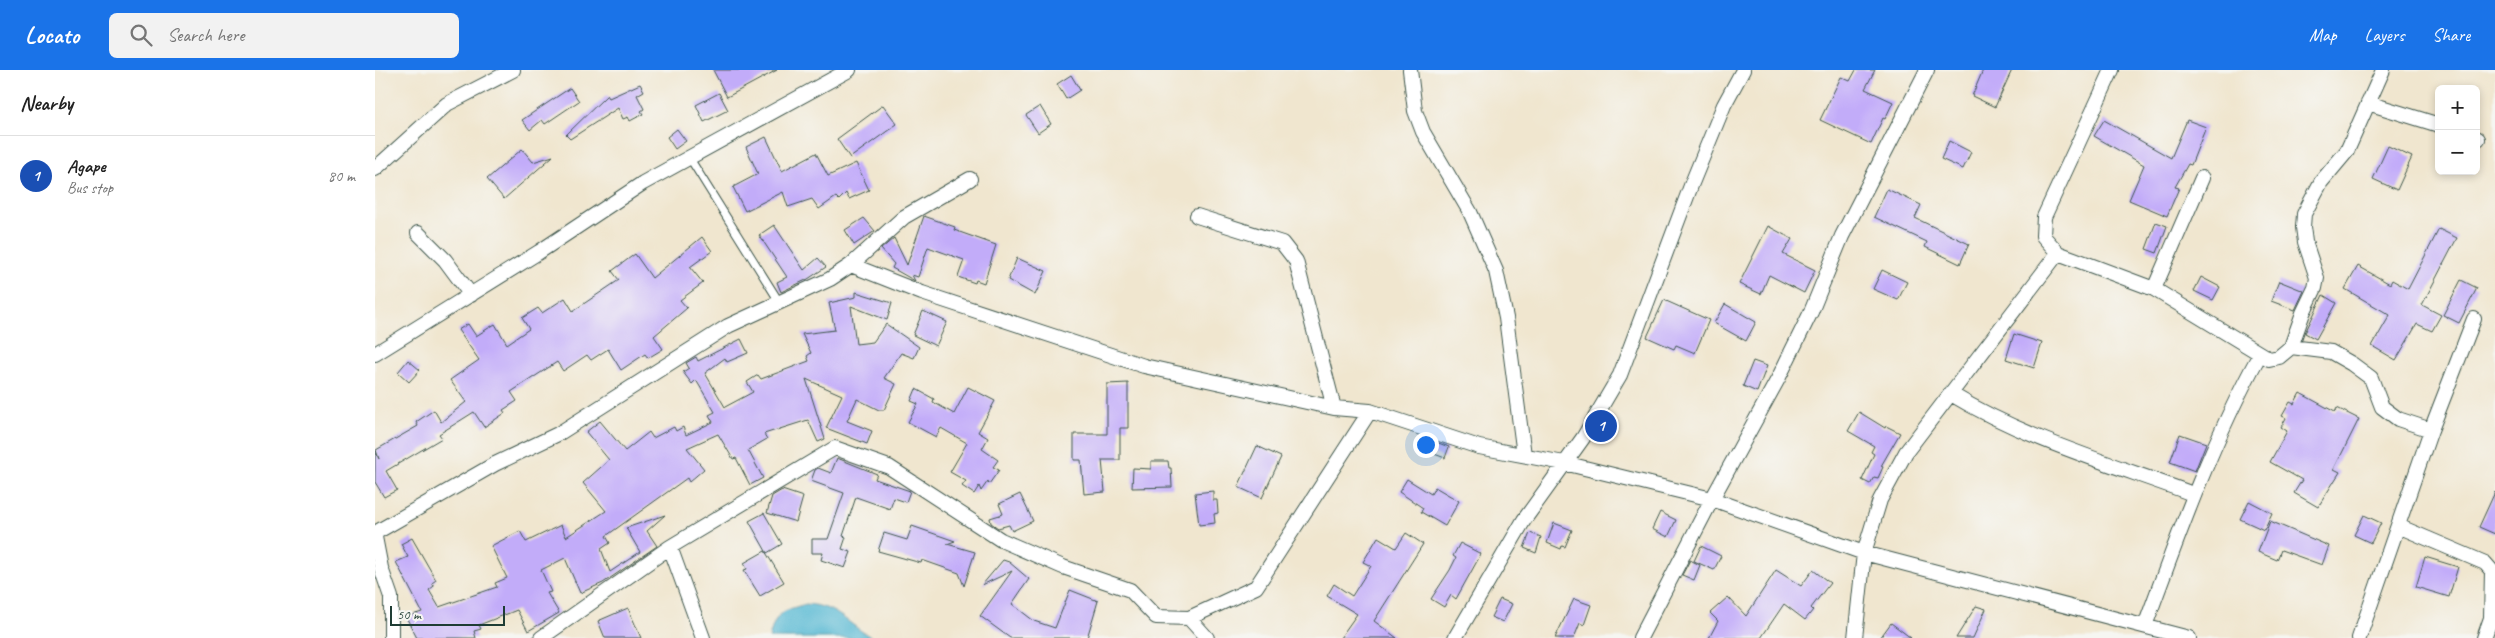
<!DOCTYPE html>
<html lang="en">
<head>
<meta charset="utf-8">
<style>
	body { margin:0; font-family:Caveat,sans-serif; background:#f2f2f2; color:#222 }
	.controls { position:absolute; right:15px; top:15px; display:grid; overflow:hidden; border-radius:8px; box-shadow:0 2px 8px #0003 }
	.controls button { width:45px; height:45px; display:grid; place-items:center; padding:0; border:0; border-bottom:1px solid #e0e0e0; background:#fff; color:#222; font:25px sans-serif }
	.scale { position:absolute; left:15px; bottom:12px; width:115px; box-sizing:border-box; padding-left:5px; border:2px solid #1f3d34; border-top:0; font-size:14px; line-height:18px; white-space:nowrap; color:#1f3d34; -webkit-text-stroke:4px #f6f6f2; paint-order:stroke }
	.you { position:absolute; left:1050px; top:374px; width:18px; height:18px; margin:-12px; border:4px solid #fff; border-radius:50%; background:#1a73e8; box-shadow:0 0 0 8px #1a73e833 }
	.badge { display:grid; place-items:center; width:32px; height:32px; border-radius:50%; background:#1a73e8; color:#fff; font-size:16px; font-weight:700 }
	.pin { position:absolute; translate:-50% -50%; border:2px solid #fff; box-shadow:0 1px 5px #0006 }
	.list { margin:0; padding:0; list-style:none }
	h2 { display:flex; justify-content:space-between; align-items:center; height:65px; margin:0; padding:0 20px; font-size:21px }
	h2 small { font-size:16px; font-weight:400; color:#767676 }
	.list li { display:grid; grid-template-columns:32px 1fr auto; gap:15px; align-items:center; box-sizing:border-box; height:80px; padding:0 20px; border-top:1px solid #e0e0e0 }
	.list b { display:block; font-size:19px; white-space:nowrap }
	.list p { margin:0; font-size:16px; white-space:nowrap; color:#767676 }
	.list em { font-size:16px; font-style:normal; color:#767676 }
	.icon { flex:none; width:28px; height:28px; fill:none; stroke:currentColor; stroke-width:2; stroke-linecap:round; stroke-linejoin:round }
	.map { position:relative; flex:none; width:2120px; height:568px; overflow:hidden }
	header { display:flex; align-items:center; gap:30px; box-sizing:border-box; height:70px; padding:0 25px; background:#1a73e8; color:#fff }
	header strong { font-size:24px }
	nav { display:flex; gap:28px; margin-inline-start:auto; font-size:18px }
	.search { width:350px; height:45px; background:#f2f2f2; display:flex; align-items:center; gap:12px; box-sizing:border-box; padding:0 18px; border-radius:8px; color:#767676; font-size:19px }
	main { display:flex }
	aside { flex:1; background:#fff }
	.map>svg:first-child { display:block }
</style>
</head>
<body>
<header>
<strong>Locato</strong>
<div class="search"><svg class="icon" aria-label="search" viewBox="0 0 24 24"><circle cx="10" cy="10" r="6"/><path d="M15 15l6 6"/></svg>Search here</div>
<nav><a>Map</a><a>Layers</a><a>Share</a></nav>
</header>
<main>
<aside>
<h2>Nearby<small></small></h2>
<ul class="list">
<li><span class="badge" style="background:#1a4fb4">1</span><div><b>Agape</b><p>Bus stop</p></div><em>80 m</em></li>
</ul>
</aside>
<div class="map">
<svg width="2120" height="568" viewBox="0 0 2120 568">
	<rect width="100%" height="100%" fill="#f6f6f2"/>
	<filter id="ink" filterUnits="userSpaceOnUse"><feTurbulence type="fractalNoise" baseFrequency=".02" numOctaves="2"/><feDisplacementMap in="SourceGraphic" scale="10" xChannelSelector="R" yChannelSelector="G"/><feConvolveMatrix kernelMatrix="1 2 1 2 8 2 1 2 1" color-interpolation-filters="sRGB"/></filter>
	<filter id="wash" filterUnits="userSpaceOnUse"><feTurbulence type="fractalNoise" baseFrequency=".0096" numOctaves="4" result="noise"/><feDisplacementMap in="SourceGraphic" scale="20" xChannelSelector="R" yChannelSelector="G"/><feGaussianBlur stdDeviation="1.12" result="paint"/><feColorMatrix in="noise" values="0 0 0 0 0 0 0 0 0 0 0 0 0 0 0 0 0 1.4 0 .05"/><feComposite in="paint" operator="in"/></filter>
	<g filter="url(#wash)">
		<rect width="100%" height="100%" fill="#f0e6cf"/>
		<path fill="#55b8d3" stroke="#3a7a84" d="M431,534C463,536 473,555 498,568H394C401,542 406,541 431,534Z"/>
		<g id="blocks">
			<path fill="#c2acf9" d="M338,0H402L352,27Z
				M1481,0H1500L1490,19L1518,32L1510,49L1508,48L1496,74L1445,50L1466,7L1475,11Z
				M1608,0H1637L1620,37L1597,26Z
				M696,5L705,20L691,29L682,14Z
				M265,14L269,21L262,25L269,39L266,41L268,44L255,51L253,47L248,49L243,38L195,69L191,65L232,25L234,28Z
				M195,18L204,31L170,54L167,50L155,60L147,50Z
				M344,23L353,40L329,52L321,35Z
				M508,35L522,54L475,88L462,69Z
				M665,36L676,54L663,63L651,45Z
				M1729,50L1796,88L1812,50L1831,57L1816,95L1813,94L1800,117L1804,118L1792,146L1754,130L1769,95L1719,66Z
				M302,59L311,71L300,79L292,67Z
				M391,67L407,101L441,83L453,106L481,93L494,120L474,129L471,123L464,130L461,127L444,139L437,129L413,137L408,122L370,141L358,117L383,104L371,77Z
				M1574,71L1596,82L1588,99L1566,89Z
				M2013,76L2037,87L2022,120L1998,109Z
				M147,79L158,92L178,86L129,129L112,109Z
				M1512,119L1546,135L1540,148L1594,174L1585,194L1550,177L1552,172L1499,147Z
				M549,146L580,157L579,160L621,175L609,213L601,210L600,213L583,207L589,190L553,177L543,207L537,205L540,211L517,198L519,194L506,179L519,168L532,195Z
				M489,148L500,161L479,175L470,160Z
				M1781,152L1792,156L1782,183L1771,179Z
				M399,155L429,200L443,188L451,197L433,209L406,222L402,212L412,207L384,165Z
				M1393,156L1417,169L1408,184L1440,200L1429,223L1394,205L1386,224L1364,214Z
				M2064,159L2082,168L2047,235L2066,245L2057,261L2042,254L2021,290L1997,276L2015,245L1970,219L1983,196L2015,214L2017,210L2033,219Z
				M327,167L337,181L315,197L328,213L305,230L312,238L279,266L288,279L273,288L270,284L246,300L233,279L216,290L212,285L188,301L182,292L136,322L142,331L128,340L130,343L109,357L99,342L64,364L67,368L11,401L22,420L9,427L0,412V381L4,389L1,380L43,356L41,352L59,340L66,352L91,332L75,310L104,290L83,260L93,254L101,266L120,254L132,274L154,259L147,248L163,238L167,243L190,228L198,241L244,210L237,201L260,184L277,208Z
				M642,188L671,201L660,225L633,210Z
				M1507,200L1532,212L1523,230L1498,219Z
				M1826,207L1845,217L1838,230L1819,221Z
				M2086,210L2102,218L2084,253L2068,245Z
				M1904,211L1929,221L1920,240L1896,231Z
				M481,222L517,233L512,250L476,236L481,274L498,272L511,254L544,277L539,288L526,283L509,308L521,314L509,340H504L482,329L472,351L497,361L492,374L451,358L467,325L431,309L450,369L443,372L433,350L389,364L392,369L373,380L388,408L375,415L361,388L358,389L343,364L312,378L329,399L314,412L312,408L231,466L235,473L226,479L235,502L265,482L251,458L290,445L272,461L282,476L228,513L205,523L190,488L166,500L176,522L172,523L184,543L153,561L142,540L104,555L106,559L99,561L101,568H42L31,547L47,542L21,492L33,487L26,474L37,468L61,510L57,513L59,516L54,520L64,537L122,517L120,513L132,508L116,476L145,461L151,472L186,455L191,467L231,441L208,413L234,390L211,362L225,351L250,381L274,362L278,368L299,357L301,361L308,357L311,365L338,352L334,345L340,342L321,310L317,314L308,302L314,298L311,293L321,287L323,291L366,269L373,283L352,292L350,288L330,303L350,337L378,322L372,312L383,305L386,309L434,291L432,286L436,283L427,264L460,260L454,233L481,227Z
				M1948,225L1961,233L1941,269L1930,263Z
				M1289,230L1334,250L1320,283L1301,275L1299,279L1272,267Z
				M1350,234L1381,252L1371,271L1339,253Z
				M548,241L572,252L561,276L538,265Z
				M1639,264L1667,273L1659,298L1631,289Z
				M33,290L45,300L34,312L23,302Z
				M1378,291L1392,296L1382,322L1368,316Z
				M753,313V358H745V390H727L730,422L709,424L706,390H699V364H732V314Z
				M593,317L620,331L603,362L613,368L607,379L623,390L618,397L624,400L614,414L613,411L606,421L604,416L599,424L587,416L591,411L575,402L592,373L566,358L561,367L533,352L543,334L536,331L541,319L559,329L558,332L579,344Z
				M1925,323L1960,342L1962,338L1984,349L1959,399L1965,402L1943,437L1919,423L1927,410L1895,392L1912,361L1906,357L1911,348L1907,346L1915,332L1919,334Z
				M1484,342L1510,358L1511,356L1525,363L1506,396L1508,397L1503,408L1499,407L1495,414L1487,410L1499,384L1496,382L1499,376L1473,361Z
				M1805,364L1831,373L1820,401L1795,392Z
				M1050,368L1074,377L1070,388L1046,379Z
				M882,376L906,387L887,428L863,417Z
				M462,388L502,404L500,409L535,421L531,432L519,428L515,439L481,427L468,466L471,467L467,479L476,482L470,498L446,490L448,483H437V469H453L469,423L436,411L440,400L443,398L456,403Z
				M776,391H793L794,398H796L797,417L757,418L758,398L776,399Z
				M1032,409L1056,424L1060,417L1084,431L1070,456L1046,442L1048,438L1024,422Z
				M407,420L428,427L421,452L392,443L397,426Z
				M838,421V430H842L843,443L839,444L840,453L824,455L820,423Z
				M2120,422V464L2104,457Z
				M645,424L658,451L637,461L634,455L623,458L616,453L615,448L628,444L624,434Z
				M1874,431L1897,443L1889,460L1865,449Z
				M1285,442L1301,450L1293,467L1277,459Z
				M389,443L407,474L392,483L374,451Z
				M1989,445L2006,453L1996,473L1979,465Z
				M1895,451L1954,476L1947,495L1906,480L1902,490L1883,482Z
				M1179,453L1197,460L1190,477L1187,476L1186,479L1172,473Z
				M537,456L580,471L572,474L600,482L589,516L584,503L547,490L546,493L503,481L509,463L532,470Z
				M1031,463L1048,474L999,551L1022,568H965L982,544L952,526L959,514L977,526L996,496L988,492L1003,467L1021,478Z
				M1155,463L1166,467L1161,483L1149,478Z
				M1085,473L1106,484L1081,529L1076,525L1069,537L1056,529L1075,500L1081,488L1078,486Z
				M1326,476L1346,486L1339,500L1319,491Z
				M390,481L409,512L385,526L369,500L372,499L369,493Z
				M2050,487L2083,497L2074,527L2041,517Z
				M628,490L634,492L654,509L637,534L659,551L680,558L695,520L723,531L712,568H635L605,546L637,501L607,515Z
				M1315,490L1325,495L1319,510L1307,505Z
				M1401,500L1426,516L1438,500L1455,513L1436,538L1438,540L1430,550L1409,534L1386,568H1334L1343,551L1335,543L1353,527L1371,546Z
				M1125,529L1137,534L1128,552L1116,547Z
				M1199,529L1216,535L1209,555L1205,553L1199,568H1180Z
				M1601,536L1611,539L1598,568H1581Z
				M253,538L266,568H230L223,551Z
				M1516,553L1536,568H1505Z"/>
		</g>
	</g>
	<g filter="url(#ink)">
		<use href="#blocks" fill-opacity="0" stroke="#3e564b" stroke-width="1"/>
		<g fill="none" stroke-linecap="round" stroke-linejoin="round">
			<defs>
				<path id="service" d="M314,87L405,233"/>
				<path id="minor" d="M1035,0L1040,41L1048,62L1095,142L1121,201L1131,248L1149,385
					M1737,0L1669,147L1668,166L1683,183L1779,219L1894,289L1904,287L1916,277L1956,282L1977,294L1996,308L2007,337L2023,349L2056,360
					M1993,33L2064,55
					M2101,68L2103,69
					M0,99L72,34L138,0
					M822,146L907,173L921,191L959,338
					M43,163L70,190L96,225
					M476,195L529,147L595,109
					M1779,219L1827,108
					M1916,277L1928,243L1940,218L1942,208L1930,172L1928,157L1929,144L1946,112L1972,81L2008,0
					M0,284L164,182L268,113L474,0
					M1576,324C1650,369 1737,394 1818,424
					M2023,456L2110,493L2117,501L2116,548L2109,568
					M0,463L120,394L183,364L353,256L455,209L476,195L547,223L769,296L959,338L995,341L1104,377L1189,393L1337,429L1489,483L1814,568
					M0,467L6,498L16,527V568
					M295,477L328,568
					M814,548L881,517L995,341
					M1770,556C1804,463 1837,371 1885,284
					M166,568L295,477L460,378L514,397L626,470L688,497L755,520L781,547L814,548L832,568
					M1080,568L1149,450L1208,368L1245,305L1317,113L1349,35L1368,0
					M1265,568L1337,429L1403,309L1436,242L1467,166L1552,0
					M1480,568L1489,483L1505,430L1531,382L1683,183
					M1984,568L2056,360L2099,249"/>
			</defs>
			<use href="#service" stroke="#3e564b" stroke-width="9"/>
			<use href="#minor" stroke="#3e564b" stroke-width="16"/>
			<use href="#service" stroke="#fff" stroke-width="7"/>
			<use href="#minor" stroke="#fff" stroke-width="14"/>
		</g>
	</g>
</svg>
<div class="controls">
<button>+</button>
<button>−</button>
</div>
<div class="scale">50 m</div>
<div class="you"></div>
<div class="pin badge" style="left:1226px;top:356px;background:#1a4fb4">1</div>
</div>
</main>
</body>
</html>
